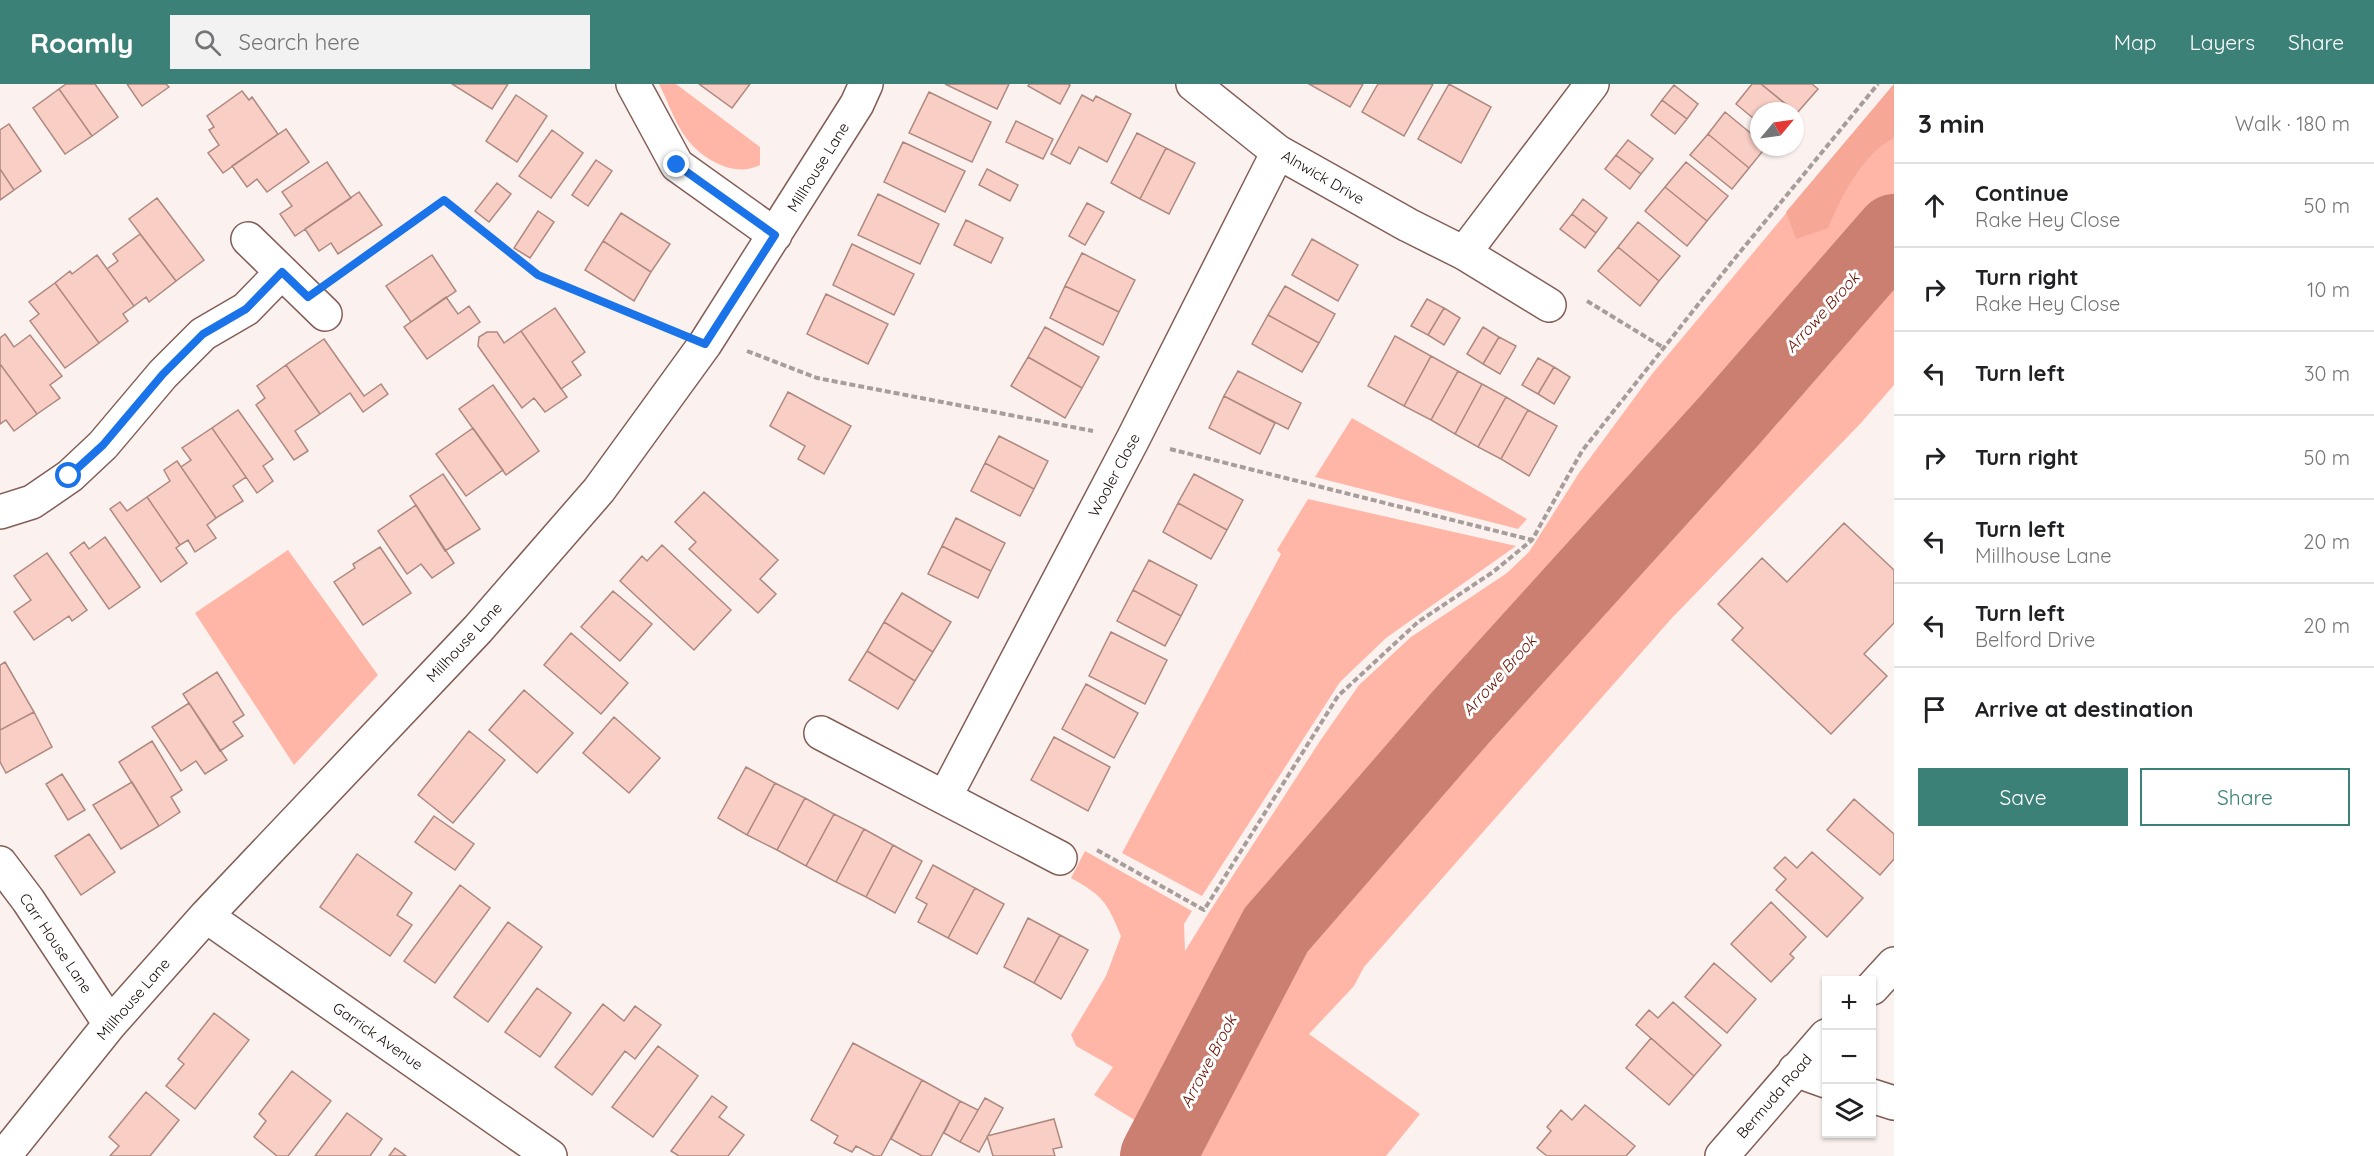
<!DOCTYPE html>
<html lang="en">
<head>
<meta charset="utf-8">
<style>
	body { margin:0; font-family:Quicksand,sans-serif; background:#f2f2f2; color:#202124 }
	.controls { position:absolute; right:18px; bottom:18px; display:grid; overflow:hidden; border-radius:0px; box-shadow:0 2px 4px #0004 }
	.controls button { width:54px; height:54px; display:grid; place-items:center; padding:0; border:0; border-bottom:2px solid #e0e0e0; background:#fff; color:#202124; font:30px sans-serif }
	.compass { position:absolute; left:1750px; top:18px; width:54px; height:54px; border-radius:50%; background:#fff; box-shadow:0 2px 4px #0004; rotate:61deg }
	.stop { position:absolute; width:18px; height:18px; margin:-14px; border:4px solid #1a73e8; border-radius:50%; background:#fff }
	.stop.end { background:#1a73e8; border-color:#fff; box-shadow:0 2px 6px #0008 }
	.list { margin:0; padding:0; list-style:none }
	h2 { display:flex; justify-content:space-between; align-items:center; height:78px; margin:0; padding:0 24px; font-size:26px }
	h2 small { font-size:20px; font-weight:400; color:#757577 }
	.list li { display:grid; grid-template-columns:39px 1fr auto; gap:18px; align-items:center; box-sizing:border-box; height:84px; padding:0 24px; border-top:2px solid #e0e0e0 }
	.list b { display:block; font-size:22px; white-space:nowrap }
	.list p { margin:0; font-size:20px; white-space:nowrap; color:#757577 }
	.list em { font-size:20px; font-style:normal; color:#757577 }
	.actions { display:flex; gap:12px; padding:18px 24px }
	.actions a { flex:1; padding:14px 0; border:2px solid #3c8177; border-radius:0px; text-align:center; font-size:21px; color:#3c8177 }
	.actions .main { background:#3c8177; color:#fff }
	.icon { flex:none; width:33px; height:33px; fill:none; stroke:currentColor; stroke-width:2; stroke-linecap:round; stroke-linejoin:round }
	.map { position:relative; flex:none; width:1894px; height:1072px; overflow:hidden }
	header { display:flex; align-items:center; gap:36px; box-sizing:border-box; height:84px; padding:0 30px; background:#3c8177; color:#fff }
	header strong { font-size:28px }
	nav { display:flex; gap:33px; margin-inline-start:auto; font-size:21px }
	.search { width:420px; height:54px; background:#f2f2f2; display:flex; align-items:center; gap:15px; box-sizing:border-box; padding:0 21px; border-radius:0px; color:#757577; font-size:22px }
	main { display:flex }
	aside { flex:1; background:#fff }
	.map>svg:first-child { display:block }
</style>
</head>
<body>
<header>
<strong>Roamly</strong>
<div class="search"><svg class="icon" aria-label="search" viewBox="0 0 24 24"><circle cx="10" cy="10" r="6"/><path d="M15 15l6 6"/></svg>Search here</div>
<nav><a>Map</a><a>Layers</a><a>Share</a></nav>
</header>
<main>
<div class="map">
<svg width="1894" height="1072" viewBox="0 0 1894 1072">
	<rect width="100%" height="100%" fill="#fbf2f0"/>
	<path fill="#ffb6a7" d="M659,0H676L760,63V81C735,94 703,76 687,55C675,40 668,17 659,0Z
		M1894,0V301L1860,340L1671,535L1364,883L1354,902L1309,950L1420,1030L1386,1072H1125L1141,1040L1094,1011L1113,983L1076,962L1071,951L1106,892L1121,852C1107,818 1103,812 1071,794L1085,767L1192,827L1184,840L1185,867L1206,833L1320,657L1359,601L1411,553L1507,489L1529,468L1579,389L1652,290Z
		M1352,334L1527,435L1518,445L1315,393Z
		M1308,415L1516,462L1386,554L1340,598L1202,812L1122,769L1281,470L1277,466Z
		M288,466L378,591L294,681L195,529Z"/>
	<path fill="#f6a796" d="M1894,0V54C1863,69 1841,113 1828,144L1796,155L1786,128Z"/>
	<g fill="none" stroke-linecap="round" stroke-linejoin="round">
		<path stroke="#cb7f70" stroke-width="76" d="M1158,1072L1276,846L1460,634L1729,337L1894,148"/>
	</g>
	<path fill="#f9cfc5" stroke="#af887f" stroke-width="1.5" d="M66,0H95L118,33L92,52L59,5Z
		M127,0H166L169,3L142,22Z
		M452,0H508L492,25Z
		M699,0H750L732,24Z
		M945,0H1009L997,25Z
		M1029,0H1068L1070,1L1060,20L1028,2Z
		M1309,0H1363L1350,23Z
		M1378,0H1433L1404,52L1362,28Z
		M1449,0L1491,23L1461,79L1418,55Z
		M1752,0H1761L1794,27H1759V39L1736,20Z
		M1761,0H1812L1818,5L1797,29Z
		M1674,1L1698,20L1687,35L1662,16Z
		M59,5L92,52L65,70L33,24Z
		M242,7L249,16L252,13L278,50L223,89L208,69L219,61L209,46L214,43L207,32Z
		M929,8L991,38L972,78L909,49Z
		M516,11L547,32L517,78L486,57Z
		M1082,11L1093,17L1096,12L1131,30L1107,78L1079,63L1070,80L1051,70Z
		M1662,16L1687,35L1675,50L1651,31Z
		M1725,28L1759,56V63H1766L1749,84L1708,50Z
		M1016,37L1053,55L1043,75L1006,58Z
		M9,40L41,87L14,106L0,85V46Z
		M286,45L309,78L267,108L257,95L247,103L232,82Z
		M552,46L583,69L551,114L519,92Z
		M1137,49L1166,64L1140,115L1111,99Z
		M1708,50L1749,84L1732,105L1690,71Z
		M1628,56L1653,75L1641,90L1616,71Z
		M903,58L965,87L945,128L884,98Z
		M1166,64L1195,79L1169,130L1140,115Z
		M1616,71L1641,90L1630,105L1605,85Z
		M596,76L612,87L588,122L572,111Z
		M327,78L351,114L295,152L280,130L292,122L282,108Z
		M1686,78L1728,112L1707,137L1665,103Z
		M0,85L14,106L0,116Z
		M987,85L1018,101L1010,117L979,101Z
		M497,99L511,110L489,138L475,127Z
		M1665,103L1707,137L1687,162L1645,127Z
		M359,108L382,141L338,170L331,159L319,167L305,145Z
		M878,110L939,140L920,180L858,151Z
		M157,114L204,176L176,197L129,135Z
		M1583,115L1607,134L1596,149L1572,130Z
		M1087,119L1104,128L1085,161L1069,152Z
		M538,127L554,138L530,174L514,164Z
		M621,129L670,160L651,188L603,157Z
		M1572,130L1596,149L1585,164L1560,145Z
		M966,136L1003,154L991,179L954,161Z
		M1638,138L1680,172L1659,197L1618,163Z
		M140,150L176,197L149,218L146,213L134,222L107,185L118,177L113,170Z
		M1312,155L1358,181L1338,217L1292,191Z
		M603,157L651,188L634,217L585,186Z
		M852,160L914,190L894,231L833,201Z
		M1618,163L1659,197L1640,222L1598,187Z
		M1082,169L1135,196L1119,228L1065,202Z
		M97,171L134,222L123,230L128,237L99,259L55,199L70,187L72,190Z
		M432,171L456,207L411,238L386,202Z
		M55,199L99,259L65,284L30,237L39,230L29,218Z
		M1065,202L1119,228L1103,261L1050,234Z
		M1285,202L1335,230L1319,259L1268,231Z
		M826,210L888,240L868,280L807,250Z
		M446,213L458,230L469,222L480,238L427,275L404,243Z
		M1427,215L1444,224L1428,251L1411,242Z
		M555,224L585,268L572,278L581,291L561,305L521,247Z
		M1444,224L1460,234L1444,261L1428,251Z
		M1268,231L1319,259L1302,288L1252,260Z
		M1045,243L1099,273L1082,304L1028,273Z
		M1483,243L1499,253L1483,280L1467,270Z
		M521,247L567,313L545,328L534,314L522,324L478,262L479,253L487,248H497L504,259Z
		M5,250L14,263L30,251L62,292L50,301L60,314L37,330L0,280V254Z
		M1395,252L1431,272L1404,322L1368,302Z
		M1499,253L1516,262L1500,290L1483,280Z
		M324,255L364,312L381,300L388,310L363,328L350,309L320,330L286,281Z
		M1431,272L1458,287L1431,336L1404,322Z
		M1028,273L1082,304L1065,334L1011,302Z
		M1538,274L1554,283L1538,310L1522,301Z
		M0,280L37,330L14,347L6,336L0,340Z
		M286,281L320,330L295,347L308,367L294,376L256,321L265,314L257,302Z
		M1554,283L1570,293L1554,320L1538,310Z
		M1238,287L1301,319L1288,345L1224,312Z
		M1458,287L1482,300L1455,350L1431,336Z
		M1482,300L1506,313L1478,363L1455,350Z
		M493,301L539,367L506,391L459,325Z
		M788,308L851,342L824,390L798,375L805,362L770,342Z
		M1224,312L1275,339L1260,370L1209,344Z
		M1506,313L1528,326L1501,375L1478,363Z
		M238,326L273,375L263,382L273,397L257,409L212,344Z
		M1528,326L1557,342L1529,392L1501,375Z
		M212,344L246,393L233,402L243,417L216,434L181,383L191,376L182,364Z
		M473,344L503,386L466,412L436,370Z
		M999,352L1048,377L1034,405L985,379Z
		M177,377L216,434L207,441L216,454L195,468L188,456L180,461L147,413L170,397L164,386Z
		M985,379L1034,405L1020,432L971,407Z
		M443,390L480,445L445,467L410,412Z
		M1194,390L1243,416L1227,446L1178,419Z
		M704,408L778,476L760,495L776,510L758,529L689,465L696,458L675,438Z
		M147,413L180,461L176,464L187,479L161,498L110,425L120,418L127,427Z
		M1178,419L1227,446L1211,475L1163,448Z
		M416,421L454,479L432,494L421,480L407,490L378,447Z
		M956,434L1005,459L991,487L942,462Z
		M1844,439L1894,486V539L1864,570L1887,592L1831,650L1732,556L1743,544L1718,520L1762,474L1787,498Z
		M105,453L140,503L109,525L70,469L84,458L89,465Z
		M662,461L731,526L694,566L620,497L642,472L647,477Z
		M942,462L991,487L978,514L928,490Z
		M380,463L411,509L363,541L334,498L355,484L353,480Z
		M47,469L87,526L72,537L69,532L34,556L14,528L31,516L14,492Z
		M1149,476L1197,501L1181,532L1133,506Z
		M1133,506L1181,532L1165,562L1117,537Z
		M613,507L652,540L620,577L581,543Z
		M902,509L951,538L933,568L884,538Z
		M884,538L933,568L915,597L867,567Z
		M1111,548L1167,576L1145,620L1089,592Z
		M571,549L628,599L601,630L544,581Z
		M867,567L915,597L898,625L849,596Z
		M5,578L34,628L0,646V581Z
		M217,588L244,631L233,638L243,652L220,667L183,610Z
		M1086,600L1138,629L1114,674L1062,645Z
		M524,606L573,649L537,689L489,646Z
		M189,619L227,676L205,690L196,677L181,687L152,643Z
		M34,628L52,663L6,689L0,678V646Z
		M614,633L660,674L629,709L583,669Z
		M469,647L505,676L453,739L418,711Z
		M1054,653L1110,683L1088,727L1031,696Z
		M152,657L182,706L171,713L180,728L159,742L119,678Z
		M746,683L775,699L747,751L718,734Z
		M62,690L85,726L68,736L46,700Z
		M132,698L159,742L121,765L93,721Z
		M775,699L805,714L777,766L747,751Z
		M805,714L834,730L806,782L777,766Z
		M1854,715L1894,750V775L1880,791L1827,746Z
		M834,730L864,745L836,798L806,782Z
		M434,732L474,760L455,786L415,758Z
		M864,745L893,761L866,813L836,798Z
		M89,750L115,788L81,811L55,772Z
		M893,761L922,777L895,829L866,813Z
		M1812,768L1863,814L1827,853L1776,806L1786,795L1774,784L1785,773L1797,784Z
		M357,770L412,809L397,831L412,841L390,872L320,823Z
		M933,781L975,804L948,854L918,838L927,820L916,814Z
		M460,801L490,824L435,899L404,877Z
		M975,804L1004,820L977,870L948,854Z
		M1771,818L1806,853L1790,870L1794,874L1771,898L1731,860Z
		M1028,834L1060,851L1034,899L1004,883Z
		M508,838L542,863L488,938L454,913Z
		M1060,851L1088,866L1061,915L1034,899Z
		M1714,879L1756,915L1727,949L1685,913Z
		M537,904L571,929L540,973L505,948Z
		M1673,918L1721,961L1694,992L1636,941L1649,926L1658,934Z
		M603,920L624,937L635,922L661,941L635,975L625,967L592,1011L555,983Z
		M214,929L249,956L195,1025L166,1002L184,980L178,975Z
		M1651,954L1694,992L1669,1021L1626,984Z
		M853,959L922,996L881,1072H875L856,1062L852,1068L834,1059L838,1052L811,1036Z
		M658,962L698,992L653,1053L612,1023Z
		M292,987L331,1017L288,1072H277L254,1053L266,1037L259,1030Z
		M922,996L960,1017L931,1072H922L891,1055Z
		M146,1008L179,1036L150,1072H110L119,1062L109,1053Z
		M712,1012L727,1023L719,1033L744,1051L728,1072H679L671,1067Z
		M985,1014L1003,1024L979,1068L960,1058Z
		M960,1017L978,1026L960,1058L944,1049Z
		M1585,1021L1635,1062L1626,1072H1547L1537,1064L1551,1047L1547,1043L1561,1026L1572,1036Z
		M347,1029L382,1055L370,1072H315Z
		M1054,1035L1062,1063L1053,1065L1055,1072H993L987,1052Z
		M395,1064L406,1072H389Z"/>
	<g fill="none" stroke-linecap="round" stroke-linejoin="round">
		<defs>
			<path id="street" d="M633,0L677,81L775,151
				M1193,0L1278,68L1408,141L1464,169L1549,221
				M248,155L325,230
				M1464,169L1592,0
				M0,428L32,418L70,392L103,361L163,290L203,250L246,225L282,188
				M821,649L1060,774
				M945,713L1133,355L1278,68
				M0,779L28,816L110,940
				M206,832L550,1072
				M1872,904L1894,880
				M1795,986L1826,997
				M1872,1012L1894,1019
				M4,1072L110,940L206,832L478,545L599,406L705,260L857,20L866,0
				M1722,1072L1826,952"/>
		</defs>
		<use href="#street" stroke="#825e56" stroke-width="36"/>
		<path stroke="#a79d9a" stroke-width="4" stroke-dasharray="6 3" stroke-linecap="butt" d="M340,190L444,116L538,191L668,245
			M1587,217L1664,264
			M747,267L817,294L1093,347
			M1170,365L1532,456
			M1097,766L1204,826L1338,612L1418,538L1493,488L1532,456L1582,367L1731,179L1878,0"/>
		<use href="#street" stroke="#fff" stroke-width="33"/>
	</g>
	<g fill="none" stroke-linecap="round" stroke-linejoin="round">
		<path stroke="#1a73e8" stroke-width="8" d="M69,392L103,361L163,290L203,250L246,225L282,188L308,213L444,116L538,191L705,260L775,151L677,81"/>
	</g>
	<g text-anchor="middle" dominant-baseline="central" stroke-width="6" stroke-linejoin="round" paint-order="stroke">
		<g font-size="15" fill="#180b08" stroke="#fff">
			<text transform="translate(818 83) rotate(-58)">Millhouse Lane</text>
			<text transform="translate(1323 93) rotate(30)">Alnwick Drive</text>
			<text transform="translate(1114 391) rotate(-62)">Wooler Close</text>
			<text transform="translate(464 558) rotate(-47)">Millhouse Lane</text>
			<text transform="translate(56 859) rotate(56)">Carr House Lane</text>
			<text transform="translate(133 915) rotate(-49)">Millhouse Lane</text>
			<text transform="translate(378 952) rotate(35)">Garrick Avenue</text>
			<text transform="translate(1774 1012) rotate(-49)">Bermuda Road</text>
		</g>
		<g font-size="16" font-style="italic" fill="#6b0f00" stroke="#fff">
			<text transform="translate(1822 228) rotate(-48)">Arrowe Brook</text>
			<text transform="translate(1499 591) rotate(-48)">Arrowe Brook</text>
			<text transform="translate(1208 977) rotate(-62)">Arrowe Brook</text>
		</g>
	</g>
</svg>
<div class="controls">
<button>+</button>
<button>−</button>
<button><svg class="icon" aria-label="layers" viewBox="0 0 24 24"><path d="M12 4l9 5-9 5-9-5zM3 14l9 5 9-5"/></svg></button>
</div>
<svg class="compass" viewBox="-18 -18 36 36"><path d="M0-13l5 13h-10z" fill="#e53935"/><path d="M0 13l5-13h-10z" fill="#757577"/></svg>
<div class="stop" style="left:69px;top:392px"></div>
<div class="stop end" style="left:677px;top:81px"></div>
</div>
<aside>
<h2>3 min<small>Walk · 180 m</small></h2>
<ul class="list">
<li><svg class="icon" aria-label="ahead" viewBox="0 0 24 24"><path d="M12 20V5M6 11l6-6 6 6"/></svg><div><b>Continue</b><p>Rake Hey Close</p></div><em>50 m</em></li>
<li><svg class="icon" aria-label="right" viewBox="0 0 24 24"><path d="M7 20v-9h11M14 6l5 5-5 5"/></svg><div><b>Turn right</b><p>Rake Hey Close</p></div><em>10 m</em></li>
<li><svg class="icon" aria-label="left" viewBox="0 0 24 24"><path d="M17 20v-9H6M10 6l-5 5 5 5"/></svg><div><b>Turn left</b></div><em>30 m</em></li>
<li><svg class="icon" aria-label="right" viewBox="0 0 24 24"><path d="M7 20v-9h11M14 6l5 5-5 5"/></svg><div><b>Turn right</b></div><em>50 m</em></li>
<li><svg class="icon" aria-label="left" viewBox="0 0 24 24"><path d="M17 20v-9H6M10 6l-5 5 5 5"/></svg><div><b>Turn left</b><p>Millhouse Lane</p></div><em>20 m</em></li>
<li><svg class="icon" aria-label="left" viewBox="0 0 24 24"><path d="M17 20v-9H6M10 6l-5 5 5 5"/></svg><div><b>Turn left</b><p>Belford Drive</p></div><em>20 m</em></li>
<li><svg class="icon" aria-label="arrive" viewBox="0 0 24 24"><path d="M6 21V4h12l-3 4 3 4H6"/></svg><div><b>Arrive at destination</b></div></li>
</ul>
<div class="actions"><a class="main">Save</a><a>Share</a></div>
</aside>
</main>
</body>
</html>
